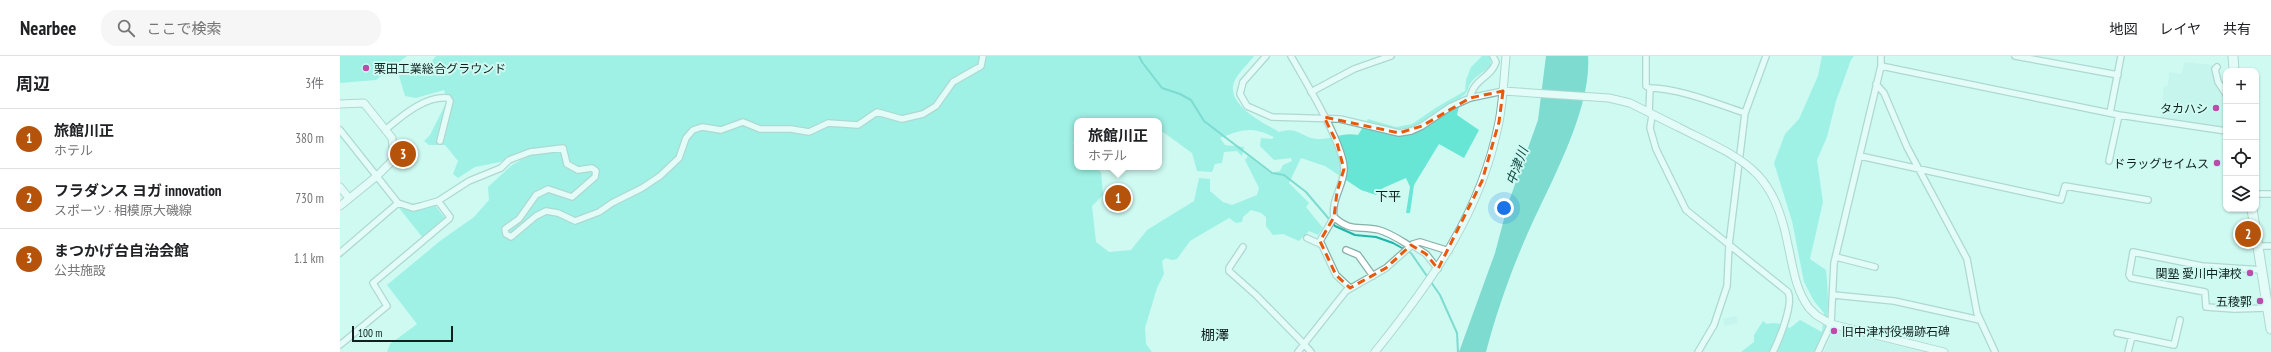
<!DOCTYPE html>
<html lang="ja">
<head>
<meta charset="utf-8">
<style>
	body { margin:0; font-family:"PT Sans Narrow","Noto Sans JP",sans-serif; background:#f6f6f6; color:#202124 }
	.controls { position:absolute; right:12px; top:12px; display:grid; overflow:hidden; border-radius:8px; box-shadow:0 1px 3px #0004 }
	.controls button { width:36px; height:36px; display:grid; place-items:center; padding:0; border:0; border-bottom:1px solid #e0e0e0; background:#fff; color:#202124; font:20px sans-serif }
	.scale { position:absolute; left:12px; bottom:10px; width:101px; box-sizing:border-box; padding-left:4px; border:2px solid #10201e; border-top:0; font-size:11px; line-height:14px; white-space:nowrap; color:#10201e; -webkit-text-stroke:3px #cefaf2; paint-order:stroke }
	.you { position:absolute; left:1164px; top:152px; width:14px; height:14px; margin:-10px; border:3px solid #fff; border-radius:50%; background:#1a73e8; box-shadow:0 0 0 6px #1a73e833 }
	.badge { display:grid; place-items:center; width:26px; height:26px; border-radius:50%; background:#b45309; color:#fff; font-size:13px; font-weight:700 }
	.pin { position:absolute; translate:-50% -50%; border:2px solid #fff; box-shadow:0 1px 4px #0006 }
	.popup { position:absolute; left:734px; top:62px; width:88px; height:52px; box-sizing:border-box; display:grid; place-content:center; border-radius:8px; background:#fff; filter:drop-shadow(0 1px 3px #0005); font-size:13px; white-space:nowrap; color:#757577 }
	.popup b { font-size:15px; color:#202124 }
	.popup::after { content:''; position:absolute; left:50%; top:100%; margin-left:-8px; border:8px solid transparent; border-top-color:#fff }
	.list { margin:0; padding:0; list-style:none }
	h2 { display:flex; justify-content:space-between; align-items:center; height:52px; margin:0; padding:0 16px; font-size:17px }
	h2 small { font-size:13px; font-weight:400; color:#757577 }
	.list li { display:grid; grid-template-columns:26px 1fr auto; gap:12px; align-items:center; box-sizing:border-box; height:60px; padding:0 16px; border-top:1px solid #e0e0e0 }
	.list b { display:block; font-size:15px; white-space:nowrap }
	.list p { margin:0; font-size:13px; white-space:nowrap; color:#757577 }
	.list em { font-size:13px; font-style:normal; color:#757577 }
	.icon { flex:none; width:22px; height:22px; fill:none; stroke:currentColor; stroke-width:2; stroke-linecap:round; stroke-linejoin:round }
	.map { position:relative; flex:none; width:1931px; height:296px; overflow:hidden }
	header { display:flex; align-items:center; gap:24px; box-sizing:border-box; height:56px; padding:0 20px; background:#fff; border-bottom:1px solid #e0e0e0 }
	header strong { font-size:19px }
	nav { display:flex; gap:22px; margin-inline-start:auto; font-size:14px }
	.search { width:280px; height:36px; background:#f6f6f6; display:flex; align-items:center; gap:10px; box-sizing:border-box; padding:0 14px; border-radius:16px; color:#757577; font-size:15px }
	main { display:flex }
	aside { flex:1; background:#fff }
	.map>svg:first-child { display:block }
</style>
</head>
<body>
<header>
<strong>Nearbee</strong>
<div class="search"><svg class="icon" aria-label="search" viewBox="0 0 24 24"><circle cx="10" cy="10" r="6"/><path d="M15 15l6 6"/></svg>ここで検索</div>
<nav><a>地図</a><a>レイヤ</a><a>共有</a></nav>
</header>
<main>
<aside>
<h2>周辺<small>3件</small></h2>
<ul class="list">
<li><span class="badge">1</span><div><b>旅館川正</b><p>ホテル</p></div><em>380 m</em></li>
<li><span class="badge">2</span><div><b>フラダンス ヨガ innovation</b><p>スポーツ · 相模原大磯線</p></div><em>730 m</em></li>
<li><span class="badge">3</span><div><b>まつかげ台自治会館</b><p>公共施設</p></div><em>1.1 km</em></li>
</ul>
</aside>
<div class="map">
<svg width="1931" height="296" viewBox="0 0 1931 296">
	<rect width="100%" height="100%" fill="#cefaf2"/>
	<path fill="#bbf0e7" d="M1844,6L1872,9L1881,36L1886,42V73L1820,63L1824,30H1828L1829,16L1842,18Z
		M1396,260L1398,267L1385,270L1383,263Z
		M1500,276L1584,296H1484L1491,280Z"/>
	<path fill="#67e6d6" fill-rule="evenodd" d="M0,0H67L36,24L0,27Z
		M96,0H914C908,8 899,16 895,24C883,48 924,67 939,76C959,70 961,82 977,83C992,84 1001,76 1018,79L1028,63L1056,71L1072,68L1097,51L1125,35L1126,24L1131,11L1142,0H1149L1151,6L1150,11C1143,16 1135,20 1130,28C1127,34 1128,37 1121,41L1117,59L1139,74L1124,102L1099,88L1074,129L1070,157H1066L1070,131L1066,122L1043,132L1036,139L1021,134L985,110L961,102L949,127L969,147L966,151L983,172L978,179L969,175L959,185L943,178L933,179L926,170V161L921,157L911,154L903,161L902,166L896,167L889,162L850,185L837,203L832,204L826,202L822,205L824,218L817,232L805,272L806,288L812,296H47L50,288L77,268L47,229L100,185L134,161L149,144L148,131L172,109L192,98V93L160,106L135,111L118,122L113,118L118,105L105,89H89L84,85L90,79L107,45L104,34L76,42L65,40L59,20L67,13H85ZM737,65H819V76H823L852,97L857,115L872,116L875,108L882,107L884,96L897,95L902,100L904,91L885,89L880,82C903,73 911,70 934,81L932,83L921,82L920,90L934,104L951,102L952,105L943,109L940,115L930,117L908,100L905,104L919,132L917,139L892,149L883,146L870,135V123L859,122L854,145L807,174L791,194L769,196L756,186L752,150L763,139L761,116L753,111H737V95L733,87L737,77Z
		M1482,0H1514L1511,4L1496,45L1487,81L1477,104L1483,146L1470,203L1486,214C1489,244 1491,271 1474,296H1401L1414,286V279L1423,265L1427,268C1436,265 1442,269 1450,272L1460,264L1482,276L1484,257L1474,245L1464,226L1452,165L1434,107L1445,78L1459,63L1478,20Z
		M94,148L105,162L83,182L59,152L75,154Z"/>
	<path fill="#1db5a6" d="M1206,0H1248C1252,52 1211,126 1190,172C1172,212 1157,254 1146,296H1119L1155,197L1168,148L1198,64Z"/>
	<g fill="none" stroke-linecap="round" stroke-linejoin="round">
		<path stroke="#1db5a6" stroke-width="2" d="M799,0L802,6L822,32L840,38L851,44L864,65L932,117L944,119L966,136L995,170L1015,179L1036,181L1053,187L1071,197L1100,239L1117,277L1118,296"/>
		<defs>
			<path id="minor" d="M926,0L903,26L900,38L907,50L932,61L1000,63L1059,77L1071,75L1082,70L1110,51L1130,42L1163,35
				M951,0C964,23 1005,90 1004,114C1003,131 991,144 994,161
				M1306,0V30L1310,32
				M1426,0L1405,57C1374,47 1342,33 1310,32L1309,56L1312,60L1310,72L1316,93L1346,154L1448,236C1454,248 1439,284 1433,296
				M1675,0L1778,19
				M1541,10V0
				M1877,11L1875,13L1878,26L1886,38
				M1536,28L1544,37L1567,91L1627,203L1637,257L1655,296
				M971,36L1014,13L1051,0
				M1130,42C1134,22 1151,22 1156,6L1153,0
				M1770,57L1781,0
				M0,74L58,147L0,197
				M45,74C62,60 84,40 108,42L110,45L100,85
				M1520,100L1721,144L1725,130L1808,144
				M1769,105L1779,59
				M1916,138H1931
				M58,147L73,152L81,150L98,145L129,125L161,112L169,104L190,96L223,92L227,108L238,114L252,112L256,115L255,121L232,141L208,133L196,139L179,163L165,173L166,178L171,181L196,160L206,155L218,157L235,165L259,156L272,147L302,132L320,120L339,102L346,82L353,74L362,71L381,74L403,66L420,73H451L469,76L488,67L518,69L537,56L562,63L583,58L596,50L613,26L641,10L643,0
				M967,182L982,189L996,219L1010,232
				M982,189L980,185L994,161C1011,177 1020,169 1039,174C1050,177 1060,184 1070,190
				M1072,189L1086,198L1098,213
				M1918,190H1931
				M903,191L889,212V215L916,239L964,288L1006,235L1046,212L1073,188L1080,186L1109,195
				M1006,194L1018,199L1033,220
				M1496,201L1535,211
				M1922,214L1862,210L1793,196L1789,219L1791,222L1865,236L1866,251L1894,253L1928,252
				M1494,239L1554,245L1640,264
				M1777,277L1834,289L1840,264
				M0,289L47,250L33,227L109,163L110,161L98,145
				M958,296L964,288L971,296
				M1358,296L1374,269L1387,230L1389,189L1405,57
				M1478,296L1491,268L1494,207L1541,10L1779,59L1886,75
				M1788,296L1792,280"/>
			<path id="tertiary" d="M1163,35L1269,42L1290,47L1338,71
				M0,48L24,47L52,82L54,103L37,120L0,150
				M0,131L9,142
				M1469,252L1476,259L1491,268L1604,296
				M1035,296C1092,225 1141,157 1159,66C1163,45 1164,22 1166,0"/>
			<path id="primary" d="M1893,0L1894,15
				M1912,153L1931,273"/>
		</defs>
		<use href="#minor" stroke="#87b0a9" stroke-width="8"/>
		<use href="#tertiary" stroke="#87b0a9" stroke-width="9"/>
		<use href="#primary" stroke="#87b0a9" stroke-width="11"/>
		<use href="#minor" stroke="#fff" stroke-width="5.5"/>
		<use href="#tertiary" stroke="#fff" stroke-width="7"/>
		<use href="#primary" stroke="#fff" stroke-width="9"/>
		<defs>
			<path id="tertiary-bridge" d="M1338,71C1403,104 1433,111 1448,189C1453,211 1455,233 1469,252"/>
		</defs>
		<use href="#tertiary-bridge" stroke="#87b0a9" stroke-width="9" stroke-linecap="butt"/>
		<use href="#tertiary-bridge" stroke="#fff" stroke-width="7"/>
	</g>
	<path d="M0 0H1931V296H0ZM1163,35L1159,66L1142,125L1098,213L1086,198L1071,189L1046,212L1010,232L996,219L980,185L994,161L997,136L1004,113L997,87L984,61L1059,77L1082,70L1130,42Z" fill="#cefaf2" fill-opacity=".55" fill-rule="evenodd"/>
	<path fill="none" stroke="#e8590c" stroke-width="3" stroke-dasharray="8 5" stroke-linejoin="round" d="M1163,35L1159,66L1142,125L1098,213L1086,198L1071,189L1046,212L1010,232L996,219L980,185L994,161L997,136L1004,113L997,87L984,61L1059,77L1082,70L1130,42Z"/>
	<g fill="#bb4caa" stroke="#cefaf2" stroke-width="1.5">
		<circle cx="26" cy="12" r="4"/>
		<circle cx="1876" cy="52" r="4"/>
		<circle cx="1877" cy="107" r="4"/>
		<circle cx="1910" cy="217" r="4"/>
		<circle cx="1920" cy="245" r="4"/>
		<circle cx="1494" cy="275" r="4"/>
	</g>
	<g text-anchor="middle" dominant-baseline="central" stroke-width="4" stroke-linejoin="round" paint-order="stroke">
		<g font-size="12" fill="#10201e" stroke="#cefaf2" text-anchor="end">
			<text x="34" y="12" text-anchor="start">栗田工業総合グラウンド</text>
			<text x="1868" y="52">タカハシ</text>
			<text x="1869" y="107">ドラッグセイムス</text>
			<text x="1902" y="217">関塾 愛川中津校</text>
			<text x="1912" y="245">五稜郭</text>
			<text x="1502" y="275" text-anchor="start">旧中津村役場跡石碑</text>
		</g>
		<g font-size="13" font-style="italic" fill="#104b44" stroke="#cefaf2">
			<text transform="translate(1177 110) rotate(-69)">中津川</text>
		</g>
		<g font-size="13" fill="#10201e" stroke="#cefaf2">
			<text x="1048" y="140">下平</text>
		</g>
		<g font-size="14" fill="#10201e" stroke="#cefaf2">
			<text x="875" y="279">棚澤</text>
		</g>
	</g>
</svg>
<div class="controls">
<button>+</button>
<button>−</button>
<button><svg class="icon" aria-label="locate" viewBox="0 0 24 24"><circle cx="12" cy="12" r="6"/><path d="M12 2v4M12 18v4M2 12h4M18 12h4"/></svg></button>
<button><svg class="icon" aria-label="layers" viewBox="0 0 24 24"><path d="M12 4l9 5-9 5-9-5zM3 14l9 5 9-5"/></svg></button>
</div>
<div class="scale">100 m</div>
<div class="you"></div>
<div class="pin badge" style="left:778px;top:142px">1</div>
<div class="popup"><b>旅館川正</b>ホテル</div>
<div class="pin badge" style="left:1908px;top:178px">2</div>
<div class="pin badge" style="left:63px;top:98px">3</div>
</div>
</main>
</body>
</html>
